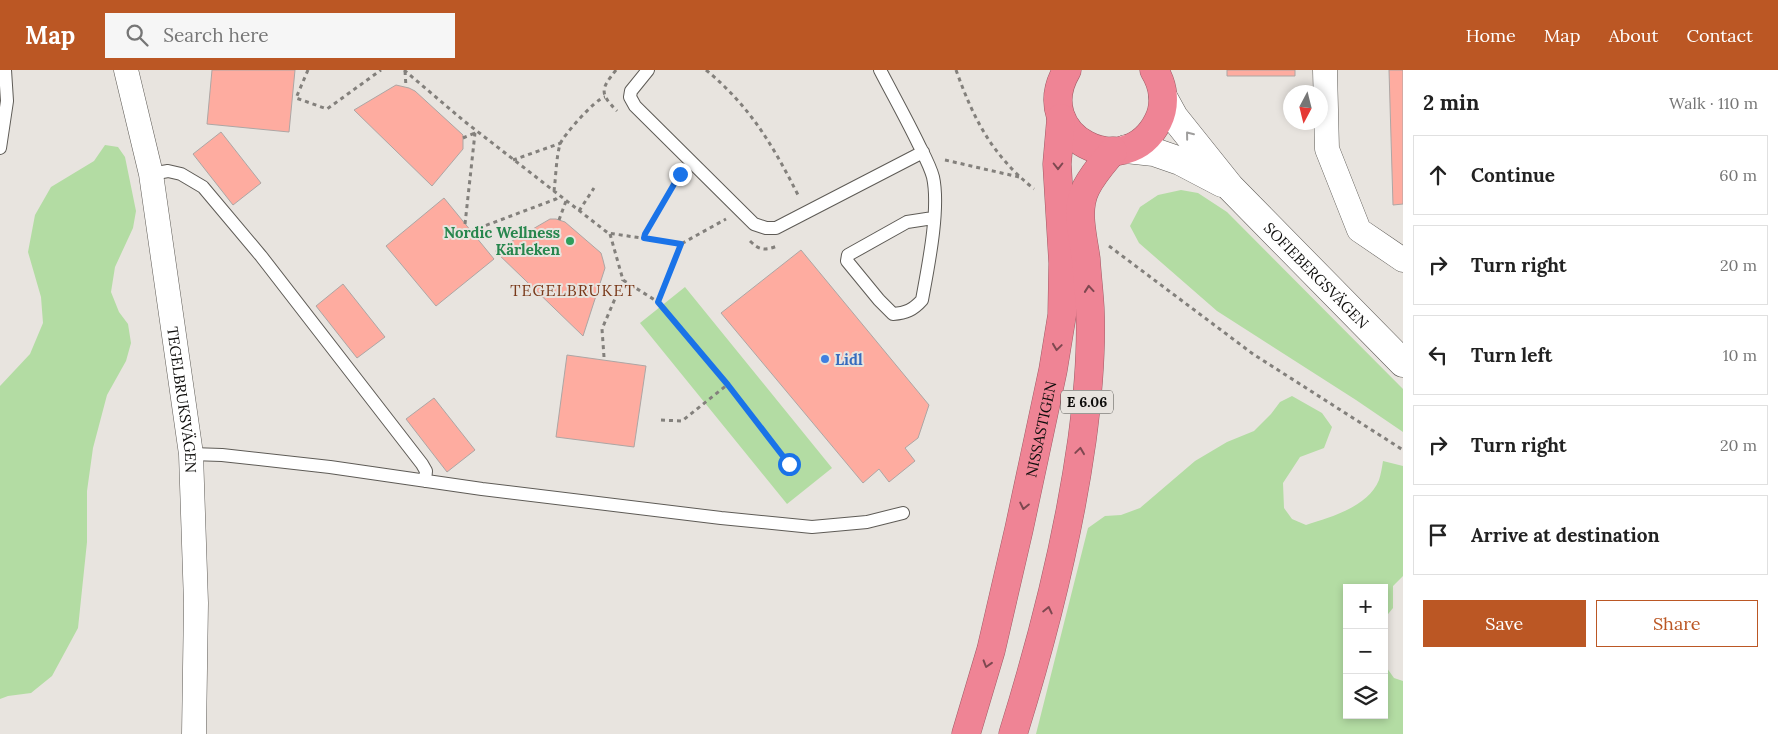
<!DOCTYPE html>
<html lang="en">
<head>
<meta charset="utf-8">
<style>
	body { margin:0; font-family:Lora,serif; background:#f6f6f6; color:#222 }
	.controls { position:absolute; right:15px; bottom:15px; display:grid; overflow:hidden; border-radius:0px; box-shadow:0 2px 8px #0003 }
	.controls button { width:45px; height:45px; display:grid; place-items:center; padding:0; border:0; border-bottom:1px solid #e0e0e0; background:#fff; color:#222; font:25px sans-serif }
	.compass { position:absolute; left:1283px; top:15px; width:45px; height:45px; border-radius:50%; background:#fff; box-shadow:0 2px 8px #0003; rotate:187deg }
	.stop { position:absolute; width:15px; height:15px; margin:-11px; border:4px solid #1a73e8; border-radius:50%; background:#fff }
	.stop.end { background:#1a73e8; border-color:#fff; box-shadow:0 1px 5px #0008 }
	.list { margin:0; padding:0; list-style:none }
	h2 { display:flex; justify-content:space-between; align-items:center; height:65px; margin:0; padding:0 20px; font-size:21px }
	h2 small { font-size:16px; font-weight:400; color:#767676 }
	.list li { display:grid; grid-template-columns:32px 1fr auto; gap:15px; align-items:center; box-sizing:border-box; height:80px; margin:0 10px 10px; padding:0 10px; border:1px solid #e0e0e0; border-radius:0px }
	.list b { display:block; font-size:19px; white-space:nowrap }
	.list em { font-size:16px; font-style:normal; color:#767676 }
	.actions { display:flex; gap:10px; padding:15px 20px }
	.actions a { flex:1; padding:11px 0; border:1px solid #bb5724; border-radius:0px; text-align:center; font-size:18px; color:#bb5724 }
	.actions .main { background:#bb5724; color:#fff }
	.icon { flex:none; width:28px; height:28px; fill:none; stroke:currentColor; stroke-width:2; stroke-linecap:round; stroke-linejoin:round }
	.map { position:relative; flex:none; width:1403px; height:664px; overflow:hidden }
	header { display:flex; align-items:center; gap:30px; box-sizing:border-box; height:70px; padding:0 25px; background:#bb5724; color:#fff }
	header strong { font-size:24px }
	nav { display:flex; gap:28px; margin-inline-start:auto; font-size:18px }
	.search { width:350px; height:45px; background:#f6f6f6; display:flex; align-items:center; gap:12px; box-sizing:border-box; padding:0 18px; border-radius:0px; color:#767676; font-size:19px }
	main { display:flex }
	aside { flex:1; background:#fff }
	.map>svg:first-child { display:block }
</style>
</head>
<body>
<header>
<strong>Map</strong>
<div class="search"><svg class="icon" aria-label="search" viewBox="0 0 24 24"><circle cx="10" cy="10" r="6"/><path d="M15 15l6 6"/></svg>Search here</div>
<nav><a>Home</a><a>Map</a><a>About</a><a>Contact</a></nav>
</header>
<main>
<div class="map">
<svg width="1403" height="664" viewBox="0 0 1403 664">
	<rect width="100%" height="100%" fill="#e8e4df"/>
	<path fill="#b3dca3" d="M105,75L118,77L125,87L136,141L133,158L115,197L111,222L119,242L128,254L131,273L126,291L107,325L93,378L87,421V472L78,558L52,606L31,623L8,626L0,629V316L30,284L43,253L41,227L28,182L35,145L51,117L94,91Z
		M1181,120L1198,123L1227,142L1403,319V362L1356,330L1217,241L1139,173L1130,156L1140,137L1158,125Z
		M685,217L832,398L787,434L640,253Z
		M1292,326L1322,343L1332,357L1324,378L1300,387L1283,413L1284,438L1292,449L1306,455C1331,447 1368,437 1379,410C1381,404 1382,397 1383,391L1403,396V506L1393,516V538L1384,549V518H1347V645H1384V594L1394,608L1403,611V664H1036L1088,458L1105,446L1121,445L1140,438L1195,391L1227,372L1254,361L1271,344L1280,332Z"/>
	<path fill="#feaca0" stroke="#ada6a4" d="M212,0H295L289,62L207,54Z
		M1227,0H1295V6H1227Z
		M1389,0H1403V134L1393,135Z
		M396,15L409,18L415,21L463,65V79L432,116L354,40Z
		M221,62L261,113L233,135L193,84Z
		M444,128L494,189L436,236L386,176Z
		M550,149H556L565,152L601,183L603,190L605,198L583,266L495,181Z
		M801,180L929,335L918,368L905,378L915,391L889,412L879,399L863,413L721,243Z
		M343,214L385,267L357,288L316,236Z
		M567,285L646,296L634,377L556,367Z
		M434,328L475,380L447,402L406,349Z"/>
	<g fill="none" stroke-linecap="round" stroke-linejoin="round">
		<defs>
			<path id="lane" d="M648,0L631,21L630,27L635,36L754,154L766,158H776L923,82
				M880,0C893,25 907,50 919,75C924,85 930,96 933,107C940,139 928,197 922,230C913,240 906,243 893,244L879,230L847,191L848,185L907,152L933,148
				M0,78L7,31L5,0
				M151,104L168,101L181,104L203,117L261,186L422,394L426,401L425,411
				M191,384L222,385L330,397L482,419L721,448L812,457L867,452L903,443"/>
			<g id="street">
				<path id="s1" d="M126,0L151,104L191,384L196,533L194,664"/>
				<path d="M1325,0L1327,79L1359,160L1403,190"/>
			</g>
			<g id="secondary">
				<path id="s2" d="M1163,27L1174,47L1230,117L1403,293"/>
				<path d="M1126,79L1154,82L1180,91L1222,113"/>
			</g>
			<g id="highway">
				<path d="M1067,0C1028,66 1126,116 1158,51C1166,35 1164,16 1154,0"/>
				<path id="s3" d="M966,664L991,580L1019,459L1053,300L1062,245L1063,193L1057,94L1061,48"/>
				<path d="M1013,664C1043,568 1068,470 1082,370C1088,325 1092,282 1090,238C1089,221 1087,205 1086,189C1083,166 1075,140 1086,118C1093,104 1103,93 1113,81"/>
			</g>
		</defs>
		<use href="#lane" stroke="#5e5b56" stroke-width="14"/>
		<use href="#street" stroke="#5e5b56" stroke-width="25"/>
		<use href="#secondary" stroke="#5e5b56" stroke-width="29"/>
		<use href="#highway" stroke="#a05a65" stroke-width="29"/>
		<path stroke="#83807c" stroke-width="3" stroke-dasharray="4 4" stroke-linecap="butt" d="M308,0L296,28L327,39L381,0
			M404,0L464,51L608,163L681,174L726,149
			M616,0C601,19 599,23 617,41
			M706,0C750,36 774,77 799,127
			M956,0C974,50 992,85 1034,119
			M405,1L406,17
			M463,68L475,63
			M513,90L561,73
			M945,90L1019,107
			M554,121C556,106 556,89 560,74C563,66 596,28 605,27
			M579,141L594,118
			M559,150L566,131
			M465,154L475,63L477,61
			M471,161L556,129L559,126
			M610,164L623,210L658,232L727,315L789,394
			M644,168L645,164L680,104
			M750,171C759,180 765,181 777,176
			M1109,176L1253,284L1403,380
			M658,232L681,174
			M604,287L602,259L623,210
			M661,350L682,351L727,315"/>
		<use href="#lane" stroke="#fff" stroke-width="12"/>
		<use href="#street" stroke="#fff" stroke-width="24"/>
		<use href="#secondary" stroke="#fff" stroke-width="28"/>
		<use href="#highway" stroke="#ef8495" stroke-width="28"/>
	</g>
	<defs><path id="oneway-chevron" d="M-2-3.5L2.5 0L-2 3.5" fill="none" stroke-width="1.6" stroke-linecap="round" stroke-linejoin="round" transform="scale(1.25)"/></defs>
	<use stroke="#9f9e9d" href="#oneway-chevron" transform="translate(1189 65) rotate(-129)"/>
	<g stroke="#7e4850">
		<use href="#oneway-chevron" transform="translate(1058 96) rotate(90)"/>
		<use href="#oneway-chevron" transform="translate(1089 219) rotate(-95)"/>
		<use href="#oneway-chevron" transform="translate(1057 277) rotate(98)"/>
		<use href="#oneway-chevron" transform="translate(1080 381) rotate(-82)"/>
		<use href="#oneway-chevron" transform="translate(1024 436) rotate(102)"/>
		<use href="#oneway-chevron" transform="translate(1048 540) rotate(-77)"/>
		<use href="#oneway-chevron" transform="translate(987 594) rotate(107)"/>
	</g>
	<g fill="none" stroke-linecap="round" stroke-linejoin="round">
		<path stroke="#1a73e8" stroke-width="6" d="M680,104L645,164L644,168L681,174L658,232L728,315L789,394"/>
	</g>
	<circle fill="#2e9e5b" stroke="#e8e4df" stroke-width="2" cx="570" cy="171" r="5"/>
	<circle fill="#3f7fe0" stroke="#e8e4df" stroke-width="2" cx="825" cy="289" r="5"/>
	<g text-anchor="middle" dominant-baseline="central" stroke-width="4" stroke-linejoin="round" paint-order="stroke">
		<rect fill="#e8e4df" stroke="#4f4e4b" stroke-width="1" x="1061" y="320.5" width="52" height="23" rx="4"/>
		<g font-size="14" font-weight="bold" fill="#0e0d0b">
			<text x="1087" y="332">E 6.06</text>
		</g>
		<g font-size="15" font-weight="bold" fill="#27864d" stroke="#e8e4df" text-anchor="end">
			<text x="560" y="162">Nordic Wellness<tspan x="560" dy="17">Kärleken</tspan></text>
		</g>
		<g font-size="15" fill="#0e0d0b" stroke="#e8e4df">
			<text stroke="none"><textPath href="#s2" startOffset="236">SOFIEBERGSVÄGEN</textPath></text>
			<text stroke="none"><textPath href="#s1" startOffset="335">TEGELBRUKSVÄGEN</textPath></text>
			<text stroke="none"><textPath href="#s3" startOffset="314">NISSASTIGEN</textPath></text>
		</g>
		<g font-size="15" font-weight="bold" fill="#366cbe" stroke="#e8e4df" text-anchor="start">
			<text x="835" y="289">Lidl</text>
		</g>
		<g font-size="16" letter-spacing="1" fill="#79391a" stroke="#e8e4df">
			<text x="573" y="220">TEGELBRUKET</text>
		</g>
	</g>
</svg>
<div class="controls">
<button>+</button>
<button>−</button>
<button><svg class="icon" aria-label="layers" viewBox="0 0 24 24"><path d="M12 4l9 5-9 5-9-5zM3 14l9 5 9-5"/></svg></button>
</div>
<svg class="compass" viewBox="-18 -18 36 36"><path d="M0-13l5 13h-10z" fill="#e53935"/><path d="M0 13l5-13h-10z" fill="#767676"/></svg>
<div class="stop" style="left:789px;top:394px"></div>
<div class="stop end" style="left:680px;top:104px"></div>
</div>
<aside>
<h2>2 min<small>Walk · 110 m</small></h2>
<ul class="list">
<li><svg class="icon" aria-label="ahead" viewBox="0 0 24 24"><path d="M12 20V5M6 11l6-6 6 6"/></svg><div><b>Continue</b></div><em>60 m</em></li>
<li><svg class="icon" aria-label="right" viewBox="0 0 24 24"><path d="M7 20v-9h11M14 6l5 5-5 5"/></svg><div><b>Turn right</b></div><em>20 m</em></li>
<li><svg class="icon" aria-label="left" viewBox="0 0 24 24"><path d="M17 20v-9H6M10 6l-5 5 5 5"/></svg><div><b>Turn left</b></div><em>10 m</em></li>
<li><svg class="icon" aria-label="right" viewBox="0 0 24 24"><path d="M7 20v-9h11M14 6l5 5-5 5"/></svg><div><b>Turn right</b></div><em>20 m</em></li>
<li><svg class="icon" aria-label="arrive" viewBox="0 0 24 24"><path d="M6 21V4h12l-3 4 3 4H6"/></svg><div><b>Arrive at destination</b></div></li>
</ul>
<div class="actions"><a class="main">Save</a><a>Share</a></div>
</aside>
</main>
</body>
</html>
